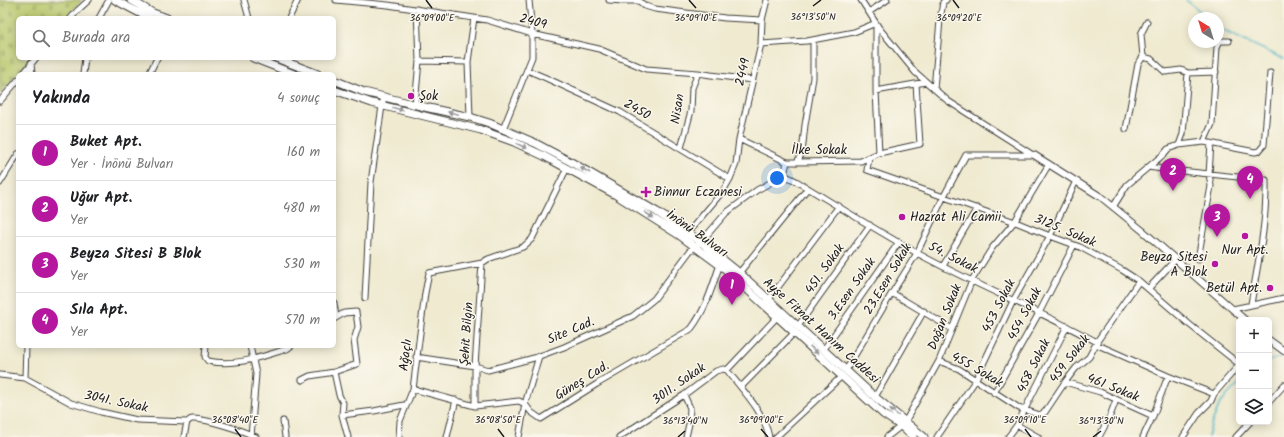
<!DOCTYPE html>
<html lang="tr">
<head>
<meta charset="utf-8">
<style>
	body { margin:0; font-family:Kalam,sans-serif; background:#f6f6f6; color:#202124 }
	.controls { position:absolute; right:12px; bottom:12px; display:grid; overflow:hidden; border-radius:6px; box-shadow:0 2px 10px #0003 }
	.controls button { width:36px; height:36px; display:grid; place-items:center; padding:0; border:0; border-bottom:1px solid #e0e0e0; background:#fff; color:#202124; font:20px sans-serif }
	.compass { position:absolute; left:1188px; top:12px; width:36px; height:36px; border-radius:50%; background:#fff; box-shadow:0 2px 10px #0003; rotate:322deg }
	.you { position:absolute; left:777px; top:178px; width:14px; height:14px; margin:-10px; border:3px solid #fff; border-radius:50%; background:#1a73e8; box-shadow:0 0 0 6px #1a73e833 }
	.badge { display:grid; place-items:center; width:26px; height:26px; border-radius:50%; background:#b5179e; color:#fff; font-size:13px; font-weight:700 }
	.pin { position:absolute; translate:-50% -33px; filter:drop-shadow(0 1px 2px #0008) }
	.pin::after { content:''; position:absolute; top:21px; width:14px; height:12px; background:inherit; clip-path:polygon(0 0,100% 0,50% 100%) }
	.list { margin:0; padding:0; list-style:none }
	h2 { display:flex; justify-content:space-between; align-items:center; height:52px; margin:0; padding:0 16px; font-size:17px }
	h2 small { font-size:13px; font-weight:400; color:#757577 }
	.list li { display:grid; grid-template-columns:26px 1fr auto; gap:12px; align-items:center; box-sizing:border-box; height:56px; padding:0 16px; border-top:1px solid #e0e0e0 }
	.list b { display:block; font-size:15px; white-space:nowrap }
	.list p { margin:0; font-size:13px; white-space:nowrap; color:#757577 }
	.list em { font-size:13px; font-style:normal; color:#757577 }
	.icon { flex:none; width:22px; height:22px; fill:none; stroke:currentColor; stroke-width:2; stroke-linecap:round; stroke-linejoin:round }
	.map { position:relative; flex:none; width:1284px; height:437px; overflow:hidden }
	.search { position:absolute; background:#fff; box-shadow:0 2px 10px #0003; left:16px; top:16px; width:320px; height:44px; display:flex; align-items:center; gap:10px; box-sizing:border-box; padding:0 14px; border-radius:6px; color:#757577; font-size:15px }
	.panel { position:absolute; background:#fff; box-shadow:0 2px 10px #0003; left:16px; top:72px; width:320px; height:276px; border-radius:6px }
	.map>svg:first-child { display:block }
</style>
</head>
<body>
<div class="map">
<svg width="1284" height="437" viewBox="0 0 1284 437">
	<defs>
		<pattern id="cemetery-stones" width="16" height="16" patternUnits="userSpaceOnUse"><rect width="16" height="16" fill="#b8c76a"/><path d="M2 7V4a2 2 0 0 1 4 0v3zM10 15v-3a2 2 0 0 1 4 0v3z" fill="#9eaa5b"/></pattern>
	</defs>
	<rect width="100%" height="100%" fill="#fbf7ec"/>
	<filter id="ink" filterUnits="userSpaceOnUse"><feTurbulence type="fractalNoise" baseFrequency=".025" numOctaves="2"/><feDisplacementMap in="SourceGraphic" scale="8" xChannelSelector="R" yChannelSelector="G"/><feConvolveMatrix kernelMatrix="1 2 1 2 8 2 1 2 1" color-interpolation-filters="sRGB"/></filter>
	<filter id="wash" filterUnits="userSpaceOnUse"><feTurbulence type="fractalNoise" baseFrequency=".012" numOctaves="4" result="noise"/><feDisplacementMap in="SourceGraphic" scale="16" xChannelSelector="R" yChannelSelector="G"/><feGaussianBlur stdDeviation="0.9" result="paint"/><feColorMatrix in="noise" values="0 0 0 0 0 0 0 0 0 0 0 0 0 0 0 0 0 1.4 0 .05"/><feComposite in="paint" operator="in"/></filter>
	<g filter="url(#wash)">
		<rect width="100%" height="100%" fill="#efead0"/>
		<path fill="url(#cemetery-stones)" stroke="#6a7243" d="M0,0H82L65,18H18V58H31L0,94Z"/>
		<g fill="none" stroke-linecap="round" stroke-linejoin="round">
			<path stroke="#4db6cb" stroke-width="1.5" d="M1186,0L1209,18
				M1218,25L1226,32L1284,59
				M1269,361L1284,356
				M1208,437L1211,425L1220,403L1239,383"/>
		</g>
	</g>
	<g filter="url(#ink)">
		<g fill="none" stroke-linecap="round" stroke-linejoin="round">
			<defs>
				<path id="minor" d="M244,0L249,18
					M336,0L388,5L487,20L532,34L599,49L646,69L698,73L711,75L752,80
					M609,0L623,1H639
					M638,0L645,6L655,9L725,18L762,20L761,44L739,139L736,164L730,179L723,191L686,235
					M861,0L879,28L915,72L948,101L1033,155
					M869,12L887,0
					M71,18L78,10L89,0
					M99,18L109,0
					M289,18L298,0
					M762,20L767,0
					M1147,22L1141,34L1143,57L1151,59L1165,72L1181,70L1188,73L1216,72
					M761,44L807,41L854,32L876,23V91L879,153
					M419,61L468,62
					M31,63L32,74
					M527,70L546,78L620,112L730,179
					M23,74L36,58
					M83,74L85,58
					M149,74L157,58
					M934,89L940,20L943,2L946,0
					M876,91L926,82
					M0,101L18,80
					M415,105L419,61L417,9
					M470,117L468,62L474,18
					M503,129L532,57V34L529,0
					M1126,129L1138,64L1143,57
					M739,139L787,162H797L861,161L879,153L920,144L916,84
					M1204,142L1212,124L1217,47L1220,41H1229
					M1179,145L1183,134L1188,73
					M681,148L691,111L692,88L698,73
					M869,158L867,170L1018,223L1050,236L1080,247L1122,270L1139,281L1190,325L1239,364
					M797,162L802,153L805,125L813,78V40
					M1148,167L1162,169L1266,180C1267,222 1258,263 1251,304
					M784,175L787,162
					M0,183L18,154
					M1113,207L1127,185L1164,154L1168,149L1179,145L1204,142L1255,152L1259,151L1264,145L1270,73
					M1198,259L1211,186L1209,174L1211,143
					M943,266L977,208
					M739,273L808,188
					M1148,289L1176,259
					M892,293L952,329
					M365,298L371,182L382,106L384,97
					M769,299L839,206
					M334,303L336,317
					M1233,309L1284,298
					M798,326L870,225
					M206,346L205,357L208,361C235,367 261,357 287,349L291,346
					M250,346L256,374L251,437
					M824,349L899,242
					M416,357L475,366L488,370L534,358L564,347L633,316L654,299L690,251L701,242L726,213L757,190L784,175L796,181C836,205 876,230 917,253C975,285 1038,310 1097,342L1098,345L1168,376L1214,394
					M939,361L959,369L1019,408L1040,415L1045,412L1065,382L1076,368L1089,357L1098,340L1139,281
					M727,370L778,316
					M846,370L892,293L917,253L944,196L966,155H1034
					M334,372L339,395L343,403L342,415L348,437
					M0,375L25,378L71,403L101,412L137,420L187,422C189,421 190,419 192,419C205,418 244,431 256,437
					M25,378L26,346
					M302,380L310,376L334,372L357,364L354,340L358,327L356,312L344,313L334,319
					M1065,382L1100,392L1153,416
					M741,387L795,332
					M413,389L475,406L519,401L525,404L531,412L541,419L597,384L691,329C706,309 712,288 720,264
					M994,393L1039,313L1074,245
					M684,395L690,408L689,424L686,437
					M875,397L924,311
					M1269,402L1284,385
					M475,406V366L482,263
					M342,415L374,411L404,405L406,406
					M283,421L285,437
					M905,422L939,361L972,280L992,248L1015,221L1049,164
					M1017,425L1038,437
					M184,437L187,422
					M399,437L400,421L413,389L425,293L429,273L482,263L488,259L523,247L532,239L567,168
					M447,437L456,400
					M519,437L525,404L539,356
					M619,437L684,395L716,371L723,369L727,370C742,390 764,411 769,437
					M776,437L842,376
					M887,437L901,426
					M937,437L975,381L1013,301L1050,236L1076,181
					M1008,437L1017,425L1067,326
					M1099,437L1110,416L1116,400
					M1143,437L1153,416L1168,376
					M1183,437L1199,413L1211,401L1214,394L1239,365
					M1236,437L1250,422"/>
				<path id="tertiary" d="M1034,155L1101,197L1143,231L1245,320
					M1269,340L1284,351"/>
				<path id="secondary" d="M115,0L149,18
					M131,0L153,13L167,18
					M253,58L294,74
					M276,58L318,74
					M334,80L364,92L429,108L470,117L489,123L535,143L571,162L657,212L701,242L742,275L875,397L924,437
					M334,90L372,103L481,130L514,142L544,156L616,195L679,235L725,269L883,414L901,426L913,437"/>
			</defs>
			<use href="#minor" stroke="#3c3b37" stroke-width="7"/>
			<use href="#tertiary" stroke="#3c3b37" stroke-width="8"/>
			<use href="#secondary" stroke="#3c3b37" stroke-width="9"/>
			<use href="#minor" stroke="#fff" stroke-width="5"/>
			<use href="#tertiary" stroke="#fff" stroke-width="6"/>
			<use href="#secondary" stroke="#fff" stroke-width="7"/>
		</g>
		<defs><path id="oneway-solid" d="M-6-.8H1V-3.2L6.5 0L1 3.2V.8H-6Z"/></defs>
		<g fill="#999">
			<use href="#oneway-solid" transform="translate(398 109) rotate(14)"/>
			<use href="#oneway-solid" transform="translate(453 113) rotate(-168)"/>
			<use href="#oneway-solid" transform="translate(522 146) rotate(24)"/>
			<use href="#oneway-solid" transform="translate(585 170) rotate(-150)"/>
			<use href="#oneway-solid" transform="translate(649 215) rotate(33)"/>
			<use href="#oneway-solid" transform="translate(814 350) rotate(43)"/>
			<use href="#oneway-solid" transform="translate(894 412) rotate(-140)"/>
		</g>
	</g>
	<path fill="none" stroke="#1c1c1c" stroke-width="1.5" d="M426,0L432,8M689,0L696,8M953,0L959,8M813,6L821,0M235,429L241,437M498,429L504,437M761,429L768,437M1025,429L1031,437M678,437L685,431M1093,437L1101,431"/>
	<g fill="#b5179e" stroke="#fbf7ec" stroke-width="1.5">
		<circle cx="411" cy="96" r="4"/>
		<path d="M644 186h4v4h4v4h-4v4h-4v-4h-4v-4h4z"/>
		<circle cx="902" cy="217" r="4"/>
		<circle cx="1245" cy="236" r="4"/>
		<circle cx="1215" cy="264" r="4"/>
		<circle cx="1270" cy="288" r="4"/>
	</g>
	<g text-anchor="middle" dominant-baseline="central" stroke-width="3" stroke-linejoin="round" paint-order="stroke">
		<g font-size="13" fill="#1c1c1c" stroke="#fbf7ec">
			<text transform="translate(533 22) rotate(15)">2409</text>
			<text transform="translate(743 72) rotate(-77)">2449</text>
			<text transform="translate(678 109) rotate(-81)">Nisan</text>
			<text transform="translate(637 110) rotate(30)">2450</text>
			<text x="819" y="150">İlke Sokak</text>
			<text transform="translate(1065 231) rotate(23)">3125. Sokak</text>
			<text transform="translate(697 234) rotate(35)">İnönü Bulvarı</text>
			<text transform="translate(953 258) rotate(27)">54. Sokak</text>
			<text transform="translate(825 269) rotate(-55)">451. Sokak</text>
			<text transform="translate(888 279) rotate(-59)">23.Esen Sokak</text>
			<text transform="translate(852 289) rotate(-55)">3.Esen Sokak</text>
			<text transform="translate(999 306) rotate(-63)">453 Sokak</text>
			<text transform="translate(1025 314) rotate(-62)">454 Sokak</text>
			<text transform="translate(945 317) rotate(-68)">Doğan Sokak</text>
			<text transform="translate(571 331) rotate(-23)">Site Cad.</text>
			<text transform="translate(821 331) rotate(42)">Ayşe Fitnat Hanım Caddesi</text>
			<text transform="translate(467 334) rotate(-86)">Şehit Bilgin</text>
			<text transform="translate(406 355) rotate(-83)">Ağaçlı</text>
			<text transform="translate(1070 359) rotate(-52)">459 Sokak</text>
			<text transform="translate(1034 366) rotate(-63)">458 Sokak</text>
			<text transform="translate(977 370) rotate(30)">455 Sokak</text>
			<text transform="translate(582 381) rotate(-32)">Güneş Cad.</text>
			<text transform="translate(679 384) rotate(-35)">3011. Sokak</text>
			<text transform="translate(1113 388) rotate(22)">461 Sokak</text>
			<text transform="translate(116 402) rotate(12)">3041. Sokak</text>
		</g>
		<g font-size="13" fill="#1c1c1c" stroke="#fbf7ec" text-anchor="start">
			<text x="419" y="96">Şok</text>
			<text x="654" y="192">Binnur Eczanesi</text>
			<text x="910" y="217">Hazrat Ali Camii</text>
			<text x="1245" y="250" text-anchor="middle">Nur Apt.</text>
			<text x="1207" y="257" text-anchor="end">Beyza Sitesi<tspan x="1207" dy="15">A Blok</tspan></text>
			<text x="1262" y="288" text-anchor="end">Betül Apt.</text>
		</g>
	</g>
	<g font-size="10" text-anchor="middle" fill="#1c1c1c" stroke="#fbf7ec" stroke-width="3" stroke-linejoin="round" paint-order="stroke">
		<text x="813" y="20">36°13'50"N</text>
		<text x="432" y="21">36°09'00"E</text>
		<text x="696" y="21">36°09'10"E</text>
		<text x="959" y="21">36°09'20"E</text>
		<text x="235" y="423">36°08'40"E</text>
		<text x="498" y="423">36°08'50"E</text>
		<text x="761" y="423">36°09'00"E</text>
		<text x="1025" y="423">36°09'10"E</text>
		<text x="685" y="424">36°13'40"N</text>
		<text x="1101" y="424">36°13'30"N</text>
	</g>
</svg>
<div class="controls">
<button>+</button>
<button>−</button>
<button><svg class="icon" aria-label="layers" viewBox="0 0 24 24"><path d="M12 4l9 5-9 5-9-5zM3 14l9 5 9-5"/></svg></button>
</div>
<svg class="compass" viewBox="-18 -18 36 36"><path d="M0-13l5 13h-10z" fill="#e53935"/><path d="M0 13l5-13h-10z" fill="#757577"/></svg>
<div class="you"></div>
<div class="pin badge" style="left:732px;top:305px">1</div>
<div class="pin badge" style="left:1173px;top:191px">2</div>
<div class="pin badge" style="left:1217px;top:237px">3</div>
<div class="pin badge" style="left:1250px;top:199px">4</div>
<div class="search"><svg class="icon" aria-label="search" viewBox="0 0 24 24"><circle cx="10" cy="10" r="6"/><path d="M15 15l6 6"/></svg>Burada ara</div>
<section class="panel">
<h2>Yakında<small>4 sonuç</small></h2>
<ul class="list">
<li><span class="badge">1</span><div><b>Buket Apt.</b><p>Yer · İnönü Bulvarı</p></div><em>160 m</em></li>
<li><span class="badge">2</span><div><b>Uğur Apt.</b><p>Yer</p></div><em>480 m</em></li>
<li><span class="badge">3</span><div><b>Beyza Sitesi B Blok</b><p>Yer</p></div><em>530 m</em></li>
<li><span class="badge">4</span><div><b>Sıla Apt.</b><p>Yer</p></div><em>570 m</em></li>
</ul>
</section>
</div>
</body>
</html>
